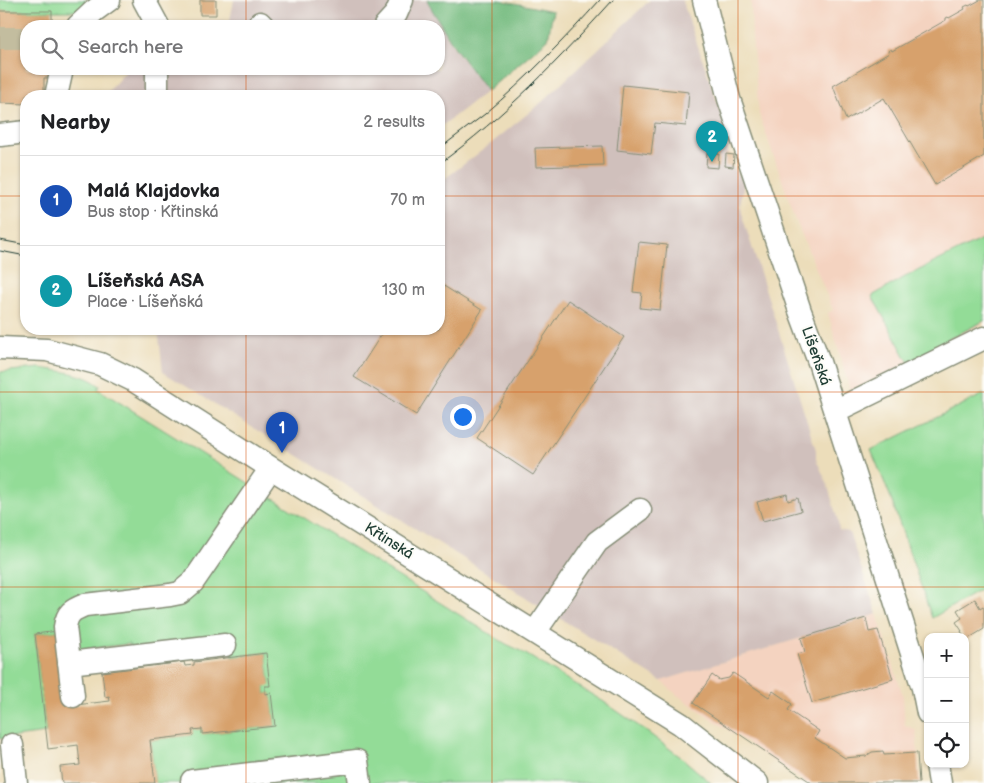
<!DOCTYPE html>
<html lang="en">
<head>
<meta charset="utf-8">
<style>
	body { margin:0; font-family:"Balsamiq Sans",sans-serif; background:#f2f2f2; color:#202124 }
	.controls { position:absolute; right:15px; bottom:15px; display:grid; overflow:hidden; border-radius:10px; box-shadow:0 1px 4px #0004 }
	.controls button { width:45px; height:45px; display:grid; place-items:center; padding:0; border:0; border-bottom:1px solid #e0e0e0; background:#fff; color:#202124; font:25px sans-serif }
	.you { position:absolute; left:462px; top:416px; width:18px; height:18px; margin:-12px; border:4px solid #fff; border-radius:50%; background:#1a73e8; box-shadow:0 0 0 8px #1a73e833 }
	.badge { display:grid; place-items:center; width:32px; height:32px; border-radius:50%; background:#b5179e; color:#fff; font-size:16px; font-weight:700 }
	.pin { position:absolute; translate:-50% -41px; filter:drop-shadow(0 1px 2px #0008) }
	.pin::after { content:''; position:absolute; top:26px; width:18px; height:15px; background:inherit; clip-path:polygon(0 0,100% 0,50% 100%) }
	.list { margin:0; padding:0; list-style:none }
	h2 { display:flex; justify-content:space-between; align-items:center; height:65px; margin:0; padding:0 20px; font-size:21px }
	h2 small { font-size:16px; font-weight:400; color:#757577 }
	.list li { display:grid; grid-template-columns:32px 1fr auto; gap:15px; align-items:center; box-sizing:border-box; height:90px; padding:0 20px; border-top:1px solid #e0e0e0 }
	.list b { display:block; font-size:19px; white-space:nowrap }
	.list p { margin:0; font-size:16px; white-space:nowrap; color:#757577 }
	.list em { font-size:16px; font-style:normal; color:#757577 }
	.icon { flex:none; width:28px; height:28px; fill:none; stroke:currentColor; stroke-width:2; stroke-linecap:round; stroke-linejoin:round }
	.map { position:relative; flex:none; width:984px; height:783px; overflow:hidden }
	.search { position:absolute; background:#fff; box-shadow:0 1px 4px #0004; left:20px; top:20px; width:425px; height:55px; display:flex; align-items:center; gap:12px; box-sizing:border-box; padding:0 18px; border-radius:20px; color:#757577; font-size:19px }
	.panel { position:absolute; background:#fff; box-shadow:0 1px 4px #0004; left:20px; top:90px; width:425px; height:245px; border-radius:20px }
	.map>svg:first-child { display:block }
</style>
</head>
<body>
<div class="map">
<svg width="984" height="783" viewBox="0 0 984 783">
	<rect width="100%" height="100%" fill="#fdfcf7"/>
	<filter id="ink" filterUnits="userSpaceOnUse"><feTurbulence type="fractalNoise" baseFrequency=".02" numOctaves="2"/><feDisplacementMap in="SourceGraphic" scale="10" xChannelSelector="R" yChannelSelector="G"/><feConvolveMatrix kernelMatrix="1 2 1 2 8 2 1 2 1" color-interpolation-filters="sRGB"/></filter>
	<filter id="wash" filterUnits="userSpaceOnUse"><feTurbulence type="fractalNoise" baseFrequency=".0096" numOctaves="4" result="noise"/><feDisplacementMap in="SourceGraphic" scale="20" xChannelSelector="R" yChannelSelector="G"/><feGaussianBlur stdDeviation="1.12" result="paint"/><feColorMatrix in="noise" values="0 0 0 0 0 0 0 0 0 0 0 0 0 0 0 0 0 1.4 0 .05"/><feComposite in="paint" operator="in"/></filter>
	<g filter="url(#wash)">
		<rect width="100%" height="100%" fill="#ecddba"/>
		<path fill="#f4d3c0" d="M751,0H984V323L851,394L828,313L833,310L797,223L759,114L752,36Z
			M877,614L903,696L905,725L916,730L920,783H806L677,695L661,681L866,618Z"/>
		<path fill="#d0c0bc" d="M234,0H428L427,1L454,48L487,91L439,128V96H104L128,69H439V26H150L230,20Z
			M650,0H682L729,136L728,154L733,167L744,182L740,206L741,212L816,450V459L827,483L838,521L839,530L849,532L877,614L866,618L661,681L163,372L158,329H439V183L488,146L542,102Z"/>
		<path fill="#93dc97" stroke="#598c66" d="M0,0H86C84,7 82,10 75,11H0Z
			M984,238V321L941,343L909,363L872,296L905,277Z
			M40,368C59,371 85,373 100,386L98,389L506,644L519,650L604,702L643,729L682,758L711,783H155L150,740L192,735V730L202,729L203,734L275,726L271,693L265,694V686L270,685L266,653L232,657L230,638L130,650L129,644L60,652L58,631L35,634L46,733L0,739V372Z
			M984,394V588L932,618L889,493L871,450Z"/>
		<path fill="#76bc80" stroke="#4a7c5a" d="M428,0H500L553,11L548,39L487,91L455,48L427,1Z"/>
		<g id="blocks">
			<path fill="#d7a16c" d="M200,0H216V15H200Z
				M980,0H984V156L935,185L884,98L846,120L833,86L889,53L888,51L891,49L892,51L946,20V18L948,17L949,18L965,9L964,7L968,5L969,6Z
				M0,11H52V26H26V69H51V78H44V96H26V104L0,103Z
				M623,85L689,92L686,126L655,123L651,154L617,150Z
				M602,146L603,165L536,167L535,148Z
				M707,153L719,154L718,168L706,167Z
				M726,154L734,155L733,167L725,166Z
				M639,242L667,245L660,310L640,308L642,293L633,292Z
				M439,283L482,310L416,415L354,377L385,329H439Z
				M568,300L624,337L533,475L477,438Z
				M787,494L788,501L798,498L801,511L763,521L757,502Z
				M975,599L980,608L983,606L984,608V629L966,640L965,637H964L961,631H962L956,622L962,618L957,610Z
				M866,618L869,632L878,630L893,679L812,703L797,654L805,652L801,638Z
				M58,631L67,706L110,701L109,696L105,697L102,672L184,662L185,666L194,665V662L266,653L270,686H265V694L271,693L275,726L202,734V729L192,730L193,735L150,740L155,783H62L60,767L80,765L78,745L48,749L35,634Z
				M733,673L769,697L773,691L792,704L788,710L819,731L815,738L845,758L866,756L872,752L883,751L884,755L915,753H917L919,783H812L693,703L712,675L719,680L729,678Z"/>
		</g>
	</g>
	<g filter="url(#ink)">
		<use href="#blocks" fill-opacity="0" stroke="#868d77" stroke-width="1"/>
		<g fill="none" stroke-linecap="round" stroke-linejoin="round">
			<path stroke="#c3bd9f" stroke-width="22" stroke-dasharray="22 11" stroke-linecap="butt" d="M0,38H26"/>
			<defs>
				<path id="minor" d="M144,0L158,26
					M704,0L729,99L800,311L819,362L923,688L928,713
					M260,23L263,26
					M78,26L94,11L109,0
					M385,26L396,14L402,0
					M56,96L62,69
					M157,96V69
					M0,135L26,132
					M0,348L47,350L100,364L133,380L271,468L681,724L757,783
					M835,411L984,338
					M535,632L597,542L640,510
					M69,663L225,645
					M73,696L65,627C67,613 72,610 85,605L170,595L180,593L193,582L271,468
					M12,745L16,783
					M937,764L940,783
					M192,781L357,761L360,783"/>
			</defs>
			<use href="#minor" stroke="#868d77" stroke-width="25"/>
			<use href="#minor" stroke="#fff" stroke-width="22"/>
			<path stroke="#1f3d34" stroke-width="1" d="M439,149C454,137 470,126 485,114C526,79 564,40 600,0
				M439,164C505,116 559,60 613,0
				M0,240L26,245
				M0,251L26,256"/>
		</g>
	</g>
	<path fill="none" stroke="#d45610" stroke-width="1" stroke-opacity="0.55" d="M246,0V26M492,0V783M738,0V783M246,69V96M0,196H26M439,196H984M246,329V783M0,392H984M0,587H984"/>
	<g text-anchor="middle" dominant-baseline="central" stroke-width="4" stroke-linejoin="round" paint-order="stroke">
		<g font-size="15" fill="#1f3d34" stroke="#fdfcf7">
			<text transform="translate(816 356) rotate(71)">Líšeňská</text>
			<text transform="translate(389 541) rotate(32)">Křtinská</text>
		</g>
	</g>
</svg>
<div class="controls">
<button>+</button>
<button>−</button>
<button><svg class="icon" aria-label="locate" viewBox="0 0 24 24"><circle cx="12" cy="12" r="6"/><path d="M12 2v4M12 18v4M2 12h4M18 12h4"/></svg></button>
</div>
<div class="you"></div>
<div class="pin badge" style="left:282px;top:453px;background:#1a4fb4">1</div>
<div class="pin badge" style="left:712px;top:162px;background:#0f9aa8">2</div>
<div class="search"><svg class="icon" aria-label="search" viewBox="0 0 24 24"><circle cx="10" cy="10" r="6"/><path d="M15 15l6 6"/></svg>Search here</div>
<section class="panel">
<h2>Nearby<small>2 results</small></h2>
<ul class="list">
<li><span class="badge" style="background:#1a4fb4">1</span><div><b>Malá Klajdovka</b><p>Bus stop · Křtinská</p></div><em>70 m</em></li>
<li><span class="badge" style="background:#0f9aa8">2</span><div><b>Líšeňská ASA</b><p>Place · Líšeňská</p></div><em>130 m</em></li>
</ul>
</section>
</div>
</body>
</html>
